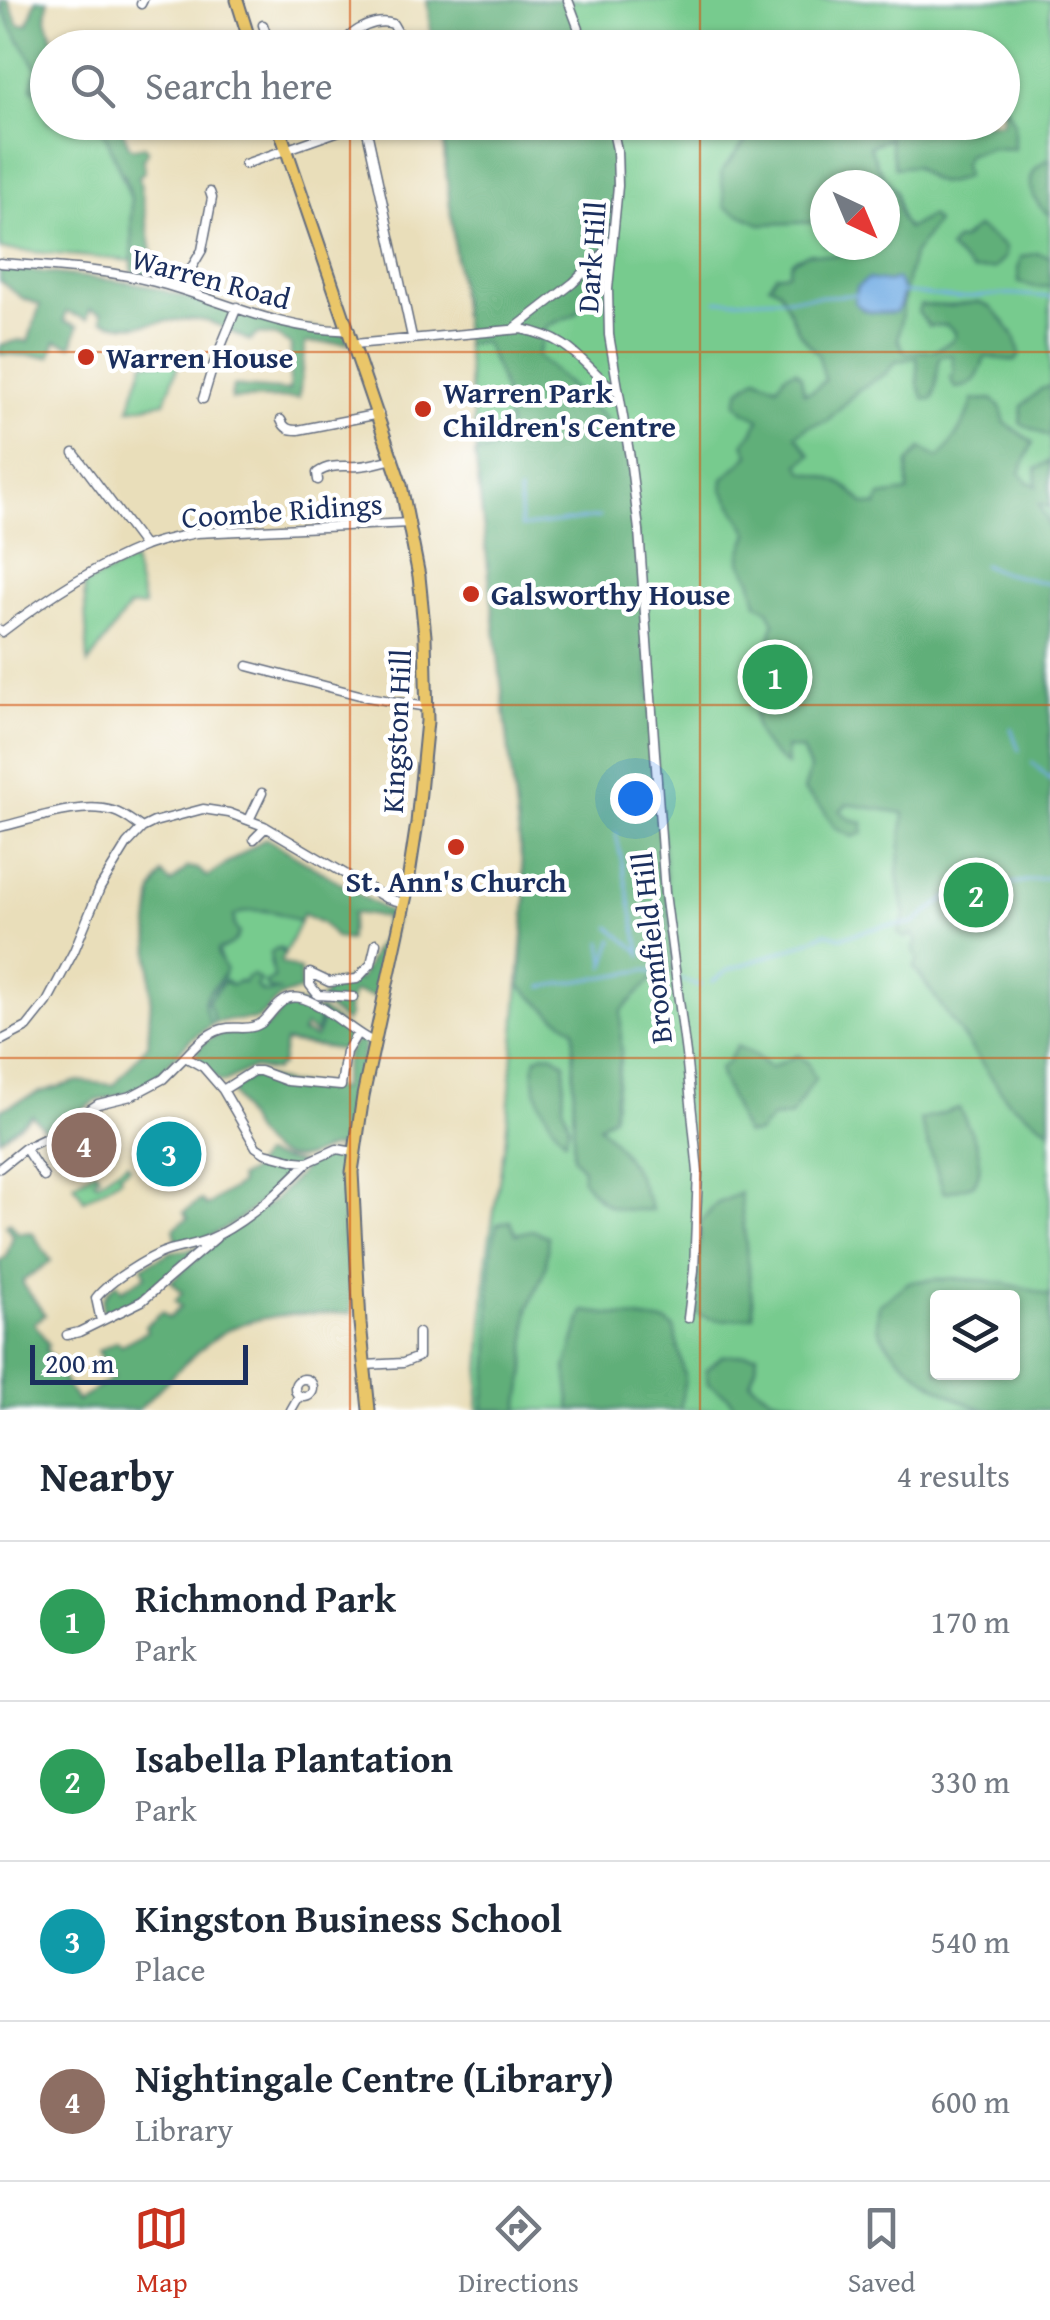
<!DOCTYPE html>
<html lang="en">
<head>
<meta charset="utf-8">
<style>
	body { margin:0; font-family:"Gentium Book Plus",serif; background:#f6f6f7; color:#1f2937 }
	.controls { position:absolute; right:30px; bottom:30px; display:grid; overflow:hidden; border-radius:10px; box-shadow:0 2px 8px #0004 }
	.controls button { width:90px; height:90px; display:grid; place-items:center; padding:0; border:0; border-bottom:2px solid #e0e1e3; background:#fff; color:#1f2937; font:50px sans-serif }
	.compass { position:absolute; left:810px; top:170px; width:90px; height:90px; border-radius:50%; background:#fff; box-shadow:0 2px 8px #0004; rotate:136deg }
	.scale { position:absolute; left:30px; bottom:25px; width:218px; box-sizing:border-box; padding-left:10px; border:5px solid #1b2f5e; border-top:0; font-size:28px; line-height:35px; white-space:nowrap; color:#1b2f5e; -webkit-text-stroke:8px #fff; paint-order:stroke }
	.you { position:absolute; left:635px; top:798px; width:35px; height:35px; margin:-25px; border:8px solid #fff; border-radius:50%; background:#1a73e8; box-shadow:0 0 0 15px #1a73e833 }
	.badge { display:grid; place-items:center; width:65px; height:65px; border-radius:50%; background:#c8321e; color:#fff; font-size:32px; font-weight:700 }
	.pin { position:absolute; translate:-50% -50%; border:5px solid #fff; box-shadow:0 2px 10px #0006 }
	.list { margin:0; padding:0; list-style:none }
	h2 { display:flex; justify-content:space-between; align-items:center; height:130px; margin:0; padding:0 40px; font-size:42px }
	h2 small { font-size:32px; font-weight:400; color:#747a83 }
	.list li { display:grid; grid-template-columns:65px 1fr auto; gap:30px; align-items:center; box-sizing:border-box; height:160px; padding:0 40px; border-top:2px solid #e0e1e3 }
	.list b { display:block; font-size:38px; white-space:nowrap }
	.list p { margin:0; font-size:32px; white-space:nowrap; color:#747a83 }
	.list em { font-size:32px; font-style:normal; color:#747a83 }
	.icon { flex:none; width:55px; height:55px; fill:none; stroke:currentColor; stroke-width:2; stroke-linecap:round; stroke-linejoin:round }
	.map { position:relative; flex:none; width:1050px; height:1410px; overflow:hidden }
	.search { position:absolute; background:#fff; box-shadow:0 2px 8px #0004; left:30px; right:30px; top:30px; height:110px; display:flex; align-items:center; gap:25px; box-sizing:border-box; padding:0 35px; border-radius:55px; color:#747a83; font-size:38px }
	.sheet { height:770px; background:#fff }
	nav { display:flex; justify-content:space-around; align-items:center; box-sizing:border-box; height:140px; border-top:2px solid #e0e1e3; background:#fff; font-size:28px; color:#747a83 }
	nav a { display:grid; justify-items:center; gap:5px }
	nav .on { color:#c8321e }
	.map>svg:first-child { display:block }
</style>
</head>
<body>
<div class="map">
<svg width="1050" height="1410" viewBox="0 0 1050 1410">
	<rect width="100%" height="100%" fill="#fff"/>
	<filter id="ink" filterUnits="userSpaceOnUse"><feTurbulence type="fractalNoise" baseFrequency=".01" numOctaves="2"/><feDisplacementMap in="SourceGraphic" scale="20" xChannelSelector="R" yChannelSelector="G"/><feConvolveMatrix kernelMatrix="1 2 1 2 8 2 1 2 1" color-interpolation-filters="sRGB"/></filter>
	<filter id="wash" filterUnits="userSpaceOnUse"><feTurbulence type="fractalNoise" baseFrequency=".0048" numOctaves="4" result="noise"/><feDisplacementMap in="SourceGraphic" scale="40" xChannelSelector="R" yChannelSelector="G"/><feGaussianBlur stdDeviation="2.25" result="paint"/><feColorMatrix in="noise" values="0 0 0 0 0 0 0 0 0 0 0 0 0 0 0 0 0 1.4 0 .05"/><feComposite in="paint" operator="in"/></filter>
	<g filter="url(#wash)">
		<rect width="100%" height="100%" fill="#e9deba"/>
		<path fill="#77cb8e" stroke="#497d76" stroke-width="2.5" fill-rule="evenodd" d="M427,0H1050V1410H478L487,1255L506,1137L526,900L441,123L1002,122V48L432,47ZM825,185H885V245H825ZM938,1298H1012V1372H938Z
			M0,3L12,29L47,77L48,122L98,123L103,127L131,199L133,261L0,249Z
			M172,354H182L165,402L129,409L144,362H169Z
			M133,561L144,606L129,607L88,664L84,585Z
			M257,910L281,913L300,922L285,953L280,948L270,961L278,989L282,991L267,994L256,986L259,981L244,983L239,981L232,985L227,981L221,983L208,1001L215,1023L211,1025C199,997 206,997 224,976L218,950C229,946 235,944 239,933L234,926V916L244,911Z
			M127,1163L130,1167L119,1174L121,1178L84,1200L74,1184L95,1170L99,1176L94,1179L97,1183Z"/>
		<path fill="#61af79" stroke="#3e6f6c" stroke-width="2.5" fill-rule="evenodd" d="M0,0H8L19,25L28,24L36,0H48L46,19L56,47L48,48L47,93L40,96L32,88L37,68L12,29Z
			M427,0H568L586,47H432Z
			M1003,101L1014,123V149L990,148L967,155L963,165L966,176C941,188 934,184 914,166L895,168L889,138L870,146L878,167L896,192L901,219L907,229L930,216L936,222L913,255L907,281L898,339L905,352L935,351L954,339L955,332L946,325L929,326L918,312L920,305L951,306L979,302L990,307L1004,321L1016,339L1020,354L1016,361L985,357C979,375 976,387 955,388L951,379L954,370L952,355L940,356C936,370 938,384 933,399H924L918,384L917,357L896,362L885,374L858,390L827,421L809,426L796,435L811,455L799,464L804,472C833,478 844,481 864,504L877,506L880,496L908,492V463L921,448L938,458C950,449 970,414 973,400L992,399L1001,408L1005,423L1033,442L1020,473L1028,482L1037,486L1036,469L1050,461V507L1039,504L1050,529V1130L1008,1101L914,967L918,960L913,949L917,942L913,934L905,938L898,933L905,916L898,874L904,813L847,804L840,811L850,819L863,822V833L853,837L835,828L823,809L804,791L810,769L802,750L786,748L787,765C775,758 760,742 756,728C750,709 769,644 774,623L768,610L757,603L751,579L741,562V554L749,533L722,489L723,479L749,455L744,443L754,431L759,419L746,412L736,403L740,390L757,377L777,386L786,374L796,370L801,376L804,393L813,391L825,380L818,354L800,334L779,289L769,285L776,275L788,273L792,261L809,253L835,256L851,249L845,245H885V185H825V222L760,224L725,207L721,172L760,123L1002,122ZM897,280C904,286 902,298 901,306L862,310L858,287Z
			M94,122L120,123L129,146L133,149L145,146L148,151L143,160L145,171L139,176L153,258L183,273L182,285L132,272L131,199L125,176L120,171L106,136Z
			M441,123H611L618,186L595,285L576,314L547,326L537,356L609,422L630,458L674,970L653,978L621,1011V1054L613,1116L599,1126C626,1152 639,1175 652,1210C612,1210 607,1212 582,1179L583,1169L573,1157L574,1029L552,1014L520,986L526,900L475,454L510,445C507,400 505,384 485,344L481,342L465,344Z
			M1046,160H1050V215C1037,208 1025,185 1034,171C1036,167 1043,163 1046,160Z
			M977,227L1005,247V257L995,268L973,271L949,249L955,241L961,240Z
			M1037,253L1050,257V287H1034L1019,283L1018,269L1021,257Z
			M0,269H17L141,284L285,327L312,328L345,334L349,343H305L299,398L231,399L233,386L289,391L291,345L276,336L257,334L250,341C234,334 216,321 198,320C163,316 139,334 102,320V313L90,309L87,319L66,312L64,321L78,326L72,346L56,341L50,357L0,354V345L20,340L28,342L40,305L22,298L0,281Z
			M1050,386V437L1020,423L1022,406L1041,389Z
			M266,838L395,916L376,997L353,992L347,1012L350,1015L346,1022L319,1002L321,998L325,997V987L329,983L360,979L378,943H382L385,917L353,913L349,940L336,938L322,923L303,914L299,922C280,911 254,905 234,916V926L239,933C235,944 229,947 218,950V956L226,970C212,997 195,989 211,1025L190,1040L155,1079L125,1094L96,1101L48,1133L32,1115L0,1139V1110L37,1093L78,1081L114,1085L148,1044L151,995L149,924L153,891L162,874L171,883L188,867L198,869L207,877Z
			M277,948L285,953L281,962L300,970L301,991C274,993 275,1007 256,1020H228L215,1023L208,1001L224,981L232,985L239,981L244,983L247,977L253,975L260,980L256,986C265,997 271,991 281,991L269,989L265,983L274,978L270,953Z
			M293,1002L309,1006L319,1016L318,1028L315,1034L305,1026L302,1033H306L315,1038C323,1027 321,1020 318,1008L353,1034L344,1050L285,1042L281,1066L277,1067L275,1071L252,1068L225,1082H220L197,1061L196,1052C215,1024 238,1038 263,1028C277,1022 279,1007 293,1002Z
			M357,1039L365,1043L347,1147C341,1148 336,1147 331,1148C320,1151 311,1158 300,1158C258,1161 249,1120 231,1091L248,1078L259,1075L286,1083L341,1089L347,1054Z
			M737,1046L755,1055L770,1068L798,1055L808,1063L815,1079L791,1116L772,1118L758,1133L746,1134C738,1124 737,1113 732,1102C726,1090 722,1082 719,1069L727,1063Z
			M544,1054L553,1055L565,1063L563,1105L569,1126L565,1140C547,1120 527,1086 536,1058Z
			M959,1108C970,1131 991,1160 973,1185L944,1193L920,1120Z
			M337,1152H346V1212L352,1313C313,1313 272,1312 234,1327C206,1338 161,1388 138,1410H0V1261L6,1257L13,1236L6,1225L10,1222L18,1233L32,1232L51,1261L24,1280L23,1284L45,1315L34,1323L49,1345L46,1349L53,1359L54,1365L77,1401L114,1377L98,1351L117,1341L121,1345L147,1331L145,1326L162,1312L169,1318L181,1307L175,1301L182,1292L171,1281L221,1237L273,1201L308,1165Z
			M262,1155L301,1164C273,1193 220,1245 177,1243L174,1228L188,1218L184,1212L201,1200L206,1206L240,1184L239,1178L251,1171Z
			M740,1193L754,1316C736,1319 715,1324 698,1314L696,1307L700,1223L716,1204Z
			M510,1221L516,1234L532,1230L548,1236L546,1267L528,1309L525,1371L519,1410H483C485,1394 488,1378 489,1362C492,1316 485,1269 497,1224Z
			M205,1244L137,1301L105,1315C97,1301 107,1291 117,1283L122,1290L146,1275L142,1267L171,1252L193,1249Z
			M938,1279C980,1279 1010,1281 1050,1296V1410C1030,1410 1007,1410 988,1410C955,1405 890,1359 878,1328C876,1321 878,1312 879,1305L909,1282ZM938,1298H1012V1372H938Z
			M584,1311L666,1322L674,1328L685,1377L680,1410H571L566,1367Z
			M757,1354L756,1367L750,1382L773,1398L841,1406L847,1410H736L729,1397L708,1384L706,1370L722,1356Z"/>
		<path fill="#73ade4" stroke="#476ea1" stroke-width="2.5" d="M868,279L888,282L897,279C904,288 903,303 896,312C879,313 867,315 854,302L857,287Z"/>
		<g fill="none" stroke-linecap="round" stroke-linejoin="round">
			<path stroke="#73ade4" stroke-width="2.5" d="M899,292L957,298L1010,294L1050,297
				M717,301L876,294
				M519,492L521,527L600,517
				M983,565L1003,573L1050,584
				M1011,728L1019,750
				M1032,762L1050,779
				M616,833L641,956
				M610,927L639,951
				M602,942L605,961
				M604,967L613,940
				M680,979L697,985H702
				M712,982L728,970L795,947L826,933L841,937L884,926L913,924L947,898L974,890L1050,877
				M542,987L645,970L666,976"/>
		</g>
	</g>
	<g filter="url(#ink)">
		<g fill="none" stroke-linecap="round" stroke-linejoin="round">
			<defs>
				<path id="minor" d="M568,0L586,48
					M141,4L143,0
					M263,25L271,48
					M304,48L319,42L331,45L344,43
					M346,48L344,43C353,29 377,18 393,24L397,31
					M365,122L412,337
					M611,122L617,150L618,186L608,289L609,335L630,458L639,530L665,893L686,1054L698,1172L694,1270L688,1318
					M245,164L365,122
					M0,263C50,267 106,269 155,282C217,298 285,333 350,330
					M186,291L189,272L202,250L212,198L210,192
					M515,328L573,283L612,245
					M354,344L521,329C574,339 582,365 619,394
					M203,399L213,366L237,307
					M281,420C285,429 289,430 298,430L379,414
					M74,453L144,546
					M318,480L317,473C331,463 344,467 359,466C371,465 383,461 394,459
					M0,630L2,632C45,599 92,567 143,547C159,540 179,537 196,533L410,523
					M248,666L367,697L427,707
					M249,820L262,793
					M0,827C32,820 81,801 113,811C124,814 133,822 142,828
					M254,839L266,827
					M318,995L310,985V973L329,982L357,979L371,964L376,943
					M318,995L353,997
					M0,1041L27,1027L47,1002L74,951L100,888L127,844L142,828L154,822L203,809L229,813L264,826L386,898L404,903
					M223,1090L253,1071H260L287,1081L341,1086L346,1052L357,1034
					M25,1148L44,1177
					M354,1152L337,1149L308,1162L296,1161L265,1153L256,1147L223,1090L203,1067L185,1057C197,1044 210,1030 228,1028C236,1027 244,1029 252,1027C269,1024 272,1005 287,999C311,989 350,1033 374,1042
					M0,1168L25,1148L46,1138L98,1104L131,1096L163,1079L185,1057
					M101,1321L96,1298C109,1281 154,1253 174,1249C190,1245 203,1243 218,1235C254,1216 280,1190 308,1162
					M67,1335L79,1332L142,1301L216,1238
					M365,1365L403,1363L418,1357V1333
					M295 1388a9 9 0 1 1 18 0a9 9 0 1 1-18 0Z
					M291,1410L299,1396"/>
				<path id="primary" d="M237,0L252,48
					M277,122L401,485L419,576L425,636L427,721L417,823L406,895L363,1096L352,1172L360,1323L369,1410"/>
			</defs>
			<use href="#minor" stroke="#636c7e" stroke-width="11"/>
			<use href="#primary" stroke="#636c7e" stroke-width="15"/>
			<use href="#minor" stroke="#fff" stroke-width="8"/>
			<use href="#primary" stroke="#eac669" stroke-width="11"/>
		</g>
	</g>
	<path fill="none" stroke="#d45514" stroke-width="2.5" stroke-opacity="0.55" d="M350,0V48M700,0V48M350,122V1410M700,122V1410M0,352H1050M0,705H1050M0,1058H1050"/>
	<g fill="#c8321e" stroke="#fff" stroke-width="4">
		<circle cx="86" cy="357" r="10"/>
		<circle cx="423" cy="409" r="10"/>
		<circle cx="471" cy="594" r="10"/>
		<circle cx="456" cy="847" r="10"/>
	</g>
	<g text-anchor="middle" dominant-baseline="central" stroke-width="9" stroke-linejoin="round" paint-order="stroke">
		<g font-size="30" fill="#1b2f5e" stroke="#fff">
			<text transform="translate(591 257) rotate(-86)">Dark Hill</text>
			<text transform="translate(211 278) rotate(15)">Warren Road</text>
			<text transform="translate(282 510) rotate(-4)">Coombe Ridings</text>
			<text transform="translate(396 731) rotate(-87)">Kingston Hill</text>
			<text transform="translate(651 948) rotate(-96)">Broomfield Hill</text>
		</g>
		<g font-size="30" font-weight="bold" fill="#1b2f5e" stroke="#fff" text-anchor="start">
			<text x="106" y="357">Warren House</text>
			<text x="443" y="392">Warren Park<tspan x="443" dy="34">Children's Centre</tspan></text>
			<text x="491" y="594">Galsworthy House</text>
			<text x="456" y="881" text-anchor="middle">St. Ann's Church</text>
		</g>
	</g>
</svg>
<div class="controls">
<button><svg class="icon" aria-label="layers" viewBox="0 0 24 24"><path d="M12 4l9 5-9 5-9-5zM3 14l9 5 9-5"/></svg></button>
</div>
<svg class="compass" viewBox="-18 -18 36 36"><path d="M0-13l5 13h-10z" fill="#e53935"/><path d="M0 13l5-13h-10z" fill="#747a83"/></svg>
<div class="scale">200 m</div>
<div class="you"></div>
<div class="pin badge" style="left:775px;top:677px;background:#2e9e5b">1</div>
<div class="pin badge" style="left:976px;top:895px;background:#2e9e5b">2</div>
<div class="pin badge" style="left:169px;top:1154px;background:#0f9aa8">3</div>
<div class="pin badge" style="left:84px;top:1145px;background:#8d6e63">4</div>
<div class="search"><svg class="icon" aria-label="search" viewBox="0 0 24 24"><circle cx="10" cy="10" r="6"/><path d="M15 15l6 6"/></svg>Search here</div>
</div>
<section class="sheet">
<h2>Nearby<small>4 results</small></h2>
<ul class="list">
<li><span class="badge" style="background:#2e9e5b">1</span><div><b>Richmond Park</b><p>Park</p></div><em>170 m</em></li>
<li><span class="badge" style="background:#2e9e5b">2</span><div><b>Isabella Plantation</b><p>Park</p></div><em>330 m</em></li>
<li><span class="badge" style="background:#0f9aa8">3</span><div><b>Kingston Business School</b><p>Place</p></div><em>540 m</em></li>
<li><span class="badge" style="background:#8d6e63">4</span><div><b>Nightingale Centre (Library)</b><p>Library</p></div><em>600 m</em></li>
</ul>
</section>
<nav>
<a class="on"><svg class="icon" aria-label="map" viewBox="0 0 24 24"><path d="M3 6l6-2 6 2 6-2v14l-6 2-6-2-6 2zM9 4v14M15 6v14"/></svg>Map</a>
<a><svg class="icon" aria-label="directions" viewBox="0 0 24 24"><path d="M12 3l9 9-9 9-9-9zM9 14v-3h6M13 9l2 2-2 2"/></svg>Directions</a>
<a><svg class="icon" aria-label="saved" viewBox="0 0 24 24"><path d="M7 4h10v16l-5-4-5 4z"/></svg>Saved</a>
</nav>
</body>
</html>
